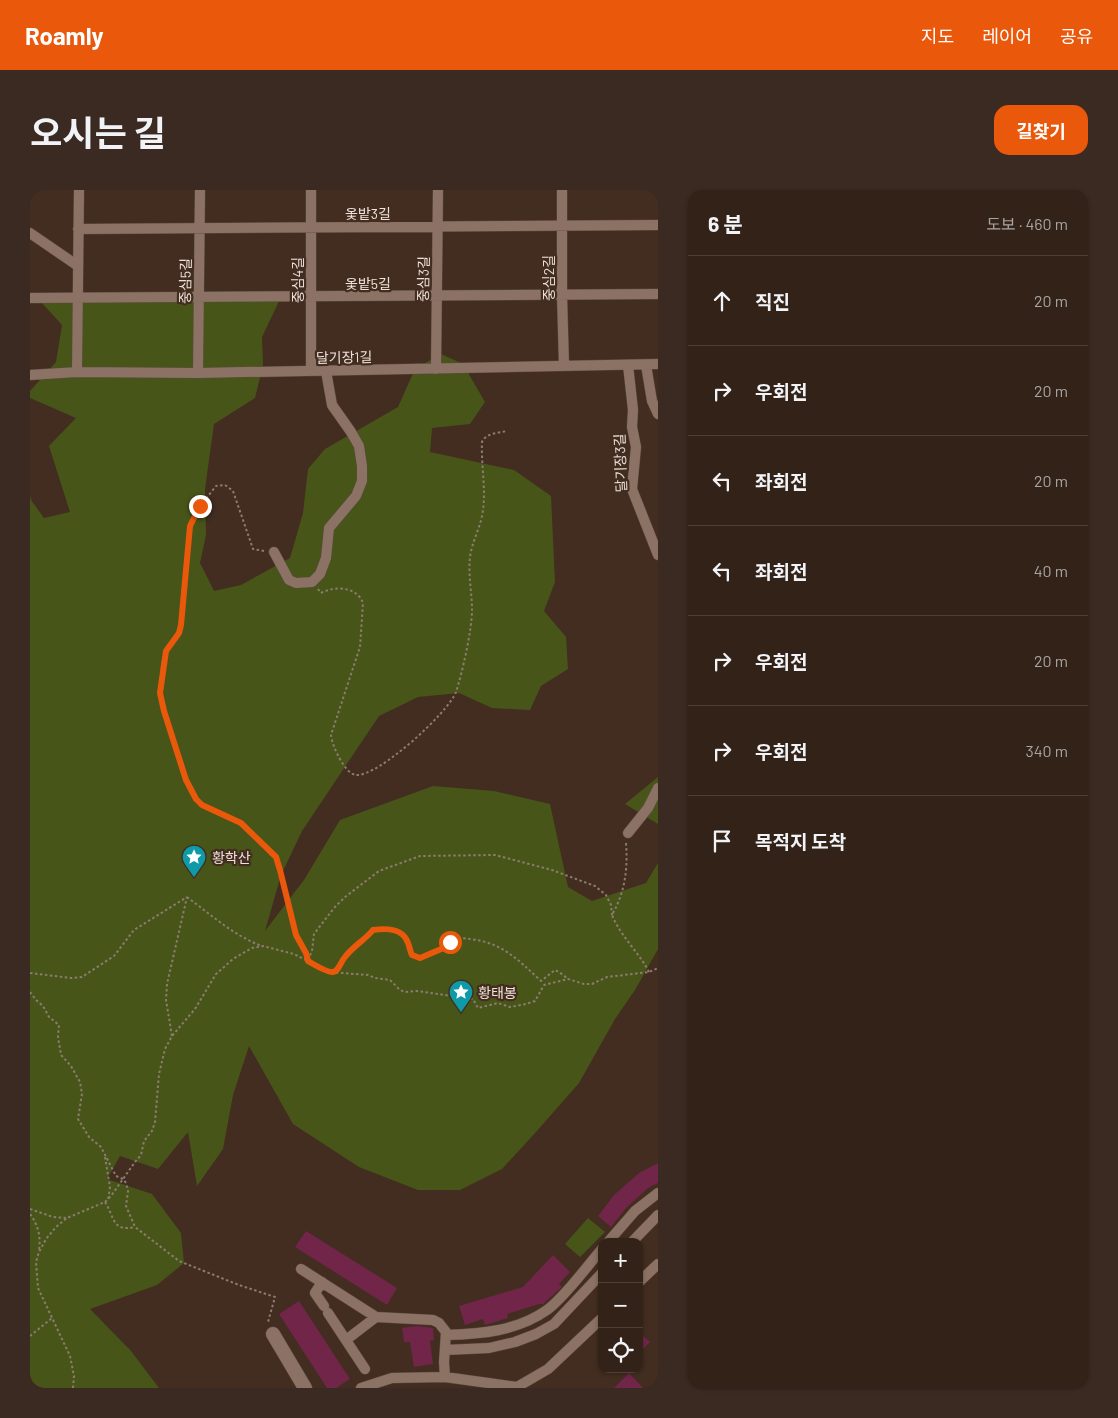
<!DOCTYPE html>
<html lang="ko">
<head>
<meta charset="utf-8">
<style>
	body { margin:0; font-family:Barlow,"Noto Sans KR",sans-serif; background:#3a2a21; color:#f1f3f6 }
	.controls { position:absolute; right:15px; bottom:15px; display:grid; overflow:hidden; border-radius:10px; box-shadow:0 1px 4px #0004 }
	.controls button { width:45px; height:45px; display:grid; place-items:center; padding:0; border:0; border-bottom:1px solid #4d3f37; background:#322218; color:#f1f3f6; font:25px sans-serif }
	.stop { position:absolute; width:15px; height:15px; margin:-11px; border:4px solid #ea580c; border-radius:50%; background:#fff }
	.stop.end { background:#ea580c; border-color:#fff; box-shadow:0 1px 5px #0008 }
	.list { margin:0; padding:0; list-style:none }
	h2 { display:flex; justify-content:space-between; align-items:center; height:65px; margin:0; padding:0 20px; font-size:21px }
	h2 small { font-size:16px; font-weight:400; color:#a8a4a2 }
	.list li { display:grid; grid-template-columns:32px 1fr auto; gap:15px; align-items:center; box-sizing:border-box; height:90px; padding:0 20px; border-top:1px solid #4d3f37 }
	.list b { display:block; font-size:19px; white-space:nowrap }
	.list em { font-size:16px; font-style:normal; color:#a8a4a2 }
	.icon { flex:none; width:28px; height:28px; fill:none; stroke:currentColor; stroke-width:2; stroke-linecap:round; stroke-linejoin:round }
	.map { position:relative; flex:none; width:628px; height:1198px; overflow:hidden; border-radius:15px }
	header { display:flex; align-items:center; gap:30px; box-sizing:border-box; height:70px; padding:0 25px; background:#ea580c; color:#fff }
	header strong { font-size:24px }
	nav { display:flex; gap:28px; margin-inline-start:auto; font-size:18px }
	.intro { display:flex; align-items:center; justify-content:space-between; box-sizing:border-box; height:120px; padding:0 30px }
	h1 { margin:0; font-size:35px }
	.button { padding:12px 22px; border-radius:15px; background:#ea580c; color:#fff; font-size:18px; font-weight:700 }
	main { display:flex; gap:30px; padding:0 30px }
	aside { flex:1; background:#322218; border-radius:15px; box-shadow:0 1px 4px #0004 }
	.map>svg:first-child { display:block }
</style>
</head>
<body>
<header>
<strong>Roamly</strong>
<nav><a>지도</a><a>레이어</a><a>공유</a></nav>
</header>
<div class="intro"><h1>오시는 길</h1><a class="button">길찾기</a></div>
<main>
<div class="map">
<svg width="628" height="1198" viewBox="0 0 628 1198">
	<rect width="100%" height="100%" fill="#422d20"/>
	<path fill="#485519" d="M155,106L251,107L232,147L233,175L225,208L184,234L175,299L176,345L170,373L184,401L211,395L260,368L273,323L278,279L295,259L368,217L385,179L411,164L433,174L455,212L440,234L402,238L400,262L484,280L521,306L525,392L514,421L536,447L538,479L511,496L500,520L462,518L429,503L388,507L349,526L272,641L251,685L235,741L274,690L310,630L403,596L464,601L520,614L538,697L562,711L616,693L628,673V759L605,800L585,829L549,893L506,942L472,979L430,1000H388L329,977L263,934L219,856L203,905L193,959L167,996L158,942L128,979L90,966L77,989L122,1004L151,1043L154,1073L127,1095L60,1119L101,1161L129,1198H0V305L1,310L14,328L40,322L19,256L46,228L0,208V201L26,172L32,135L12,113Z
		M628,587V634L595,614Z
		M558,1028L575,1042L550,1067L535,1054Z"/>
	<path fill="#702549" d="M628,973V993L618,998L596,1018L581,1037L568,1026L584,1005L609,983Z
		M276,1041L367,1098L357,1115L265,1057Z
		M523,1065L540,1082L529,1094L532,1097L513,1114H509L477,1124L478,1128L455,1135L453,1129L435,1135L429,1116L493,1097Z
		M269,1111L320,1189L306,1198H297L249,1124Z
		M387,1136L403,1138L404,1150L400,1151L403,1174L384,1177L380,1152H374L372,1138Z
		M609,1142L620,1152L609,1163Z
		M599,1183L613,1198H584Z"/>
	<g fill="none" stroke-linecap="round" stroke-linejoin="round">
		<defs>
			<path id="street" d="M532,0V105L534,176
				M48,39L628,35
				M0,43L48,76
				M0,108L628,104
				M598,175L603,220L602,237L606,257L602,299L628,365
				M616,175L622,211L628,224
				M406,179L408,0
				M281,181V0
				M47,182L49,0
				M168,183L170,0
				M0,185L47,182L168,183L628,174
				M244,362L259,390L266,393L282,392L290,384L296,368L299,338L326,306L332,291V276L329,256L321,242L302,215L296,181
				M598,643L618,618L628,598
				M578,1052L605,1021L628,1003
				M602,1052L628,1025
				M271,1079L346,1127
				M292,1092L285,1103L294,1116
				M609,1092L628,1074
				M298,1123L335,1179
				M416,1145C452,1144 487,1141 517,1120C535,1107 557,1076 572,1059
				M316,1150L346,1127L403,1130L409,1133L416,1142L414,1172L415,1187
				M415,1160L459,1158L485,1152L506,1144L524,1134L572,1083
				M331,1198L362,1188L415,1187L487,1197L518,1179L572,1128"/>
			<path id="secondary" d="M243,1144L275,1198"/>
		</defs>
		<use href="#street" stroke="#5c4a3f" stroke-width="11"/>
		<use href="#secondary" stroke="#5c4a3f" stroke-width="15"/>
		<path stroke="#8c7b70" stroke-width="2" stroke-dasharray="2.5 2.5" stroke-linecap="butt" d="M234,361L223,359L203,301L195,295L186,296L170,316L159,336L151,435C148,444 142,450 137,459C130,472 130,495 131,510L156,590L166,609L177,618L211,633L246,667L267,745L276,763L278,771
			M288,399L291,403C304,396 327,396 333,413L330,457L301,545C302,556 315,584 326,585C348,587 418,523 426,502C432,484 442,440 442,420C442,403 438,385 440,367C442,351 451,337 453,320C456,298 451,274 452,252C456,243 468,243 477,241
			M596,653C598,679 595,702 582,725C591,747 608,761 619,782
			M157,707C180,724 204,746 232,756
			M278,770L282,761L284,744L304,718L315,707L349,681L390,666L465,665L522,680L565,696L576,705L581,715L582,725
			M303,782C311,777 317,764 324,756C330,750 337,747 343,740L362,739L368,741L375,746L384,767C393,769 409,763 416,757C418,755 419,752 421,751C426,747 434,748 440,749C473,753 487,769 511,791L525,780L529,782L537,788
			M0,783L41,788L52,787L84,766L104,740L157,707
			M0,802L6,810L13,816L19,827L29,835L28,847L31,865L41,876L50,892L52,904L48,929L59,947L71,957L86,986L93,989L96,993L98,1001L96,1016L105,1037L149,1071L209,1095L245,1107L238,1132
			M432,814L433,808
			M142,846L136,810L137,794L157,707
			M75,967L80,997L78,1010
			M75,1012C85,1028 82,1042 105,1037
			M0,1019L23,1027L37,1028
			M0,1024C8,1035 11,1046 9,1060
			M0,1146L22,1128
			M43,1198L44,1186L40,1166L8,1098L6,1072L9,1062L16,1049L26,1037L37,1028L75,1012L81,1006L105,972L111,965L114,951L122,941L125,932L129,884L135,859L142,846L165,819L186,784L203,769L222,758L233,756L264,764L299,782L338,785L345,788L360,790L370,800L375,802L387,801L443,809L448,818L468,813L480,817L496,814L505,811L514,795L538,789L554,794H562L577,787L619,782L628,778"/>
		<use href="#street" stroke="#8b7264" stroke-width="10"/>
		<use href="#secondary" stroke="#8b7264" stroke-width="14"/>
	</g>
	<g fill="none" stroke-linecap="round" stroke-linejoin="round">
		<path stroke="#ea580c" stroke-width="6" d="M170,316L160,336L151,435L149,443L136,461L130,503L134,521L156,590L166,609L172,615L211,633L246,667L250,680L266,745L276,763L278,771C283,774 298,783 303,782C309,781 311,771 315,767C323,756 335,750 343,740C357,738 373,738 378,753C380,758 380,761 382,765L390,768L416,757L420,752"/>
	</g>
	<defs>
		<symbol id="sight-pin" viewBox="-11 -11 22 30"><path d="M0 17L-7.5 6A9.5 9.5 0 1 1 7.5 6Z" fill="#0f9aa8" stroke="#422d20"/><path d="M0-6L1.8-2.2L6-1.7L2.9 1.2L3.7 5.4L0 3.3L-3.7 5.4L-2.9 1.2L-6-1.7L-1.8-2.2Z" fill="#fff"/></symbol>
	</defs>
	<g fill-rule="evenodd">
		<use href="#sight-pin" x="150" y="653" width="28" height="38"/>
		<use href="#sight-pin" x="417" y="788" width="28" height="38"/>
	</g>
	<g text-anchor="middle" dominant-baseline="central" stroke-width="4.5" stroke-linejoin="round" paint-order="stroke">
		<g font-size="14" fill="#efe1d9" stroke="#422d20">
			<text x="338" y="23">옻밭3길</text>
			<text transform="translate(518 88) rotate(-90)">중심2길</text>
			<text transform="translate(393 89) rotate(-89)">중심3길</text>
			<text transform="translate(267 90) rotate(-90)">중심4길</text>
			<text transform="translate(155 91) rotate(-89)">중심5길</text>
			<text x="338" y="93">옻밭5길</text>
			<text transform="translate(314 167) rotate(-1)">달기장1길</text>
			<text transform="translate(590 273) rotate(-92)">달기장3길</text>
		</g>
		<g font-size="14" fill="#efe1d9" stroke="#422d20" text-anchor="start">
			<text x="182" y="667">황학산</text>
			<text x="448" y="802">황태봉</text>
		</g>
	</g>
</svg>
<div class="controls">
<button>+</button>
<button>−</button>
<button><svg class="icon" aria-label="locate" viewBox="0 0 24 24"><circle cx="12" cy="12" r="6"/><path d="M12 2v4M12 18v4M2 12h4M18 12h4"/></svg></button>
</div>
<div class="stop" style="left:420px;top:752px"></div>
<div class="stop end" style="left:170px;top:316px"></div>
</div>
<aside>
<h2>6 분<small>도보 · 460 m</small></h2>
<ul class="list">
<li><svg class="icon" aria-label="ahead" viewBox="0 0 24 24"><path d="M12 20V5M6 11l6-6 6 6"/></svg><div><b>직진</b></div><em>20 m</em></li>
<li><svg class="icon" aria-label="right" viewBox="0 0 24 24"><path d="M7 20v-9h11M14 6l5 5-5 5"/></svg><div><b>우회전</b></div><em>20 m</em></li>
<li><svg class="icon" aria-label="left" viewBox="0 0 24 24"><path d="M17 20v-9H6M10 6l-5 5 5 5"/></svg><div><b>좌회전</b></div><em>20 m</em></li>
<li><svg class="icon" aria-label="left" viewBox="0 0 24 24"><path d="M17 20v-9H6M10 6l-5 5 5 5"/></svg><div><b>좌회전</b></div><em>40 m</em></li>
<li><svg class="icon" aria-label="right" viewBox="0 0 24 24"><path d="M7 20v-9h11M14 6l5 5-5 5"/></svg><div><b>우회전</b></div><em>20 m</em></li>
<li><svg class="icon" aria-label="right" viewBox="0 0 24 24"><path d="M7 20v-9h11M14 6l5 5-5 5"/></svg><div><b>우회전</b></div><em>340 m</em></li>
<li><svg class="icon" aria-label="arrive" viewBox="0 0 24 24"><path d="M6 21V4h12l-3 4 3 4H6"/></svg><div><b>목적지 도착</b></div></li>
</ul>
</aside>
</main>
</body>
</html>
